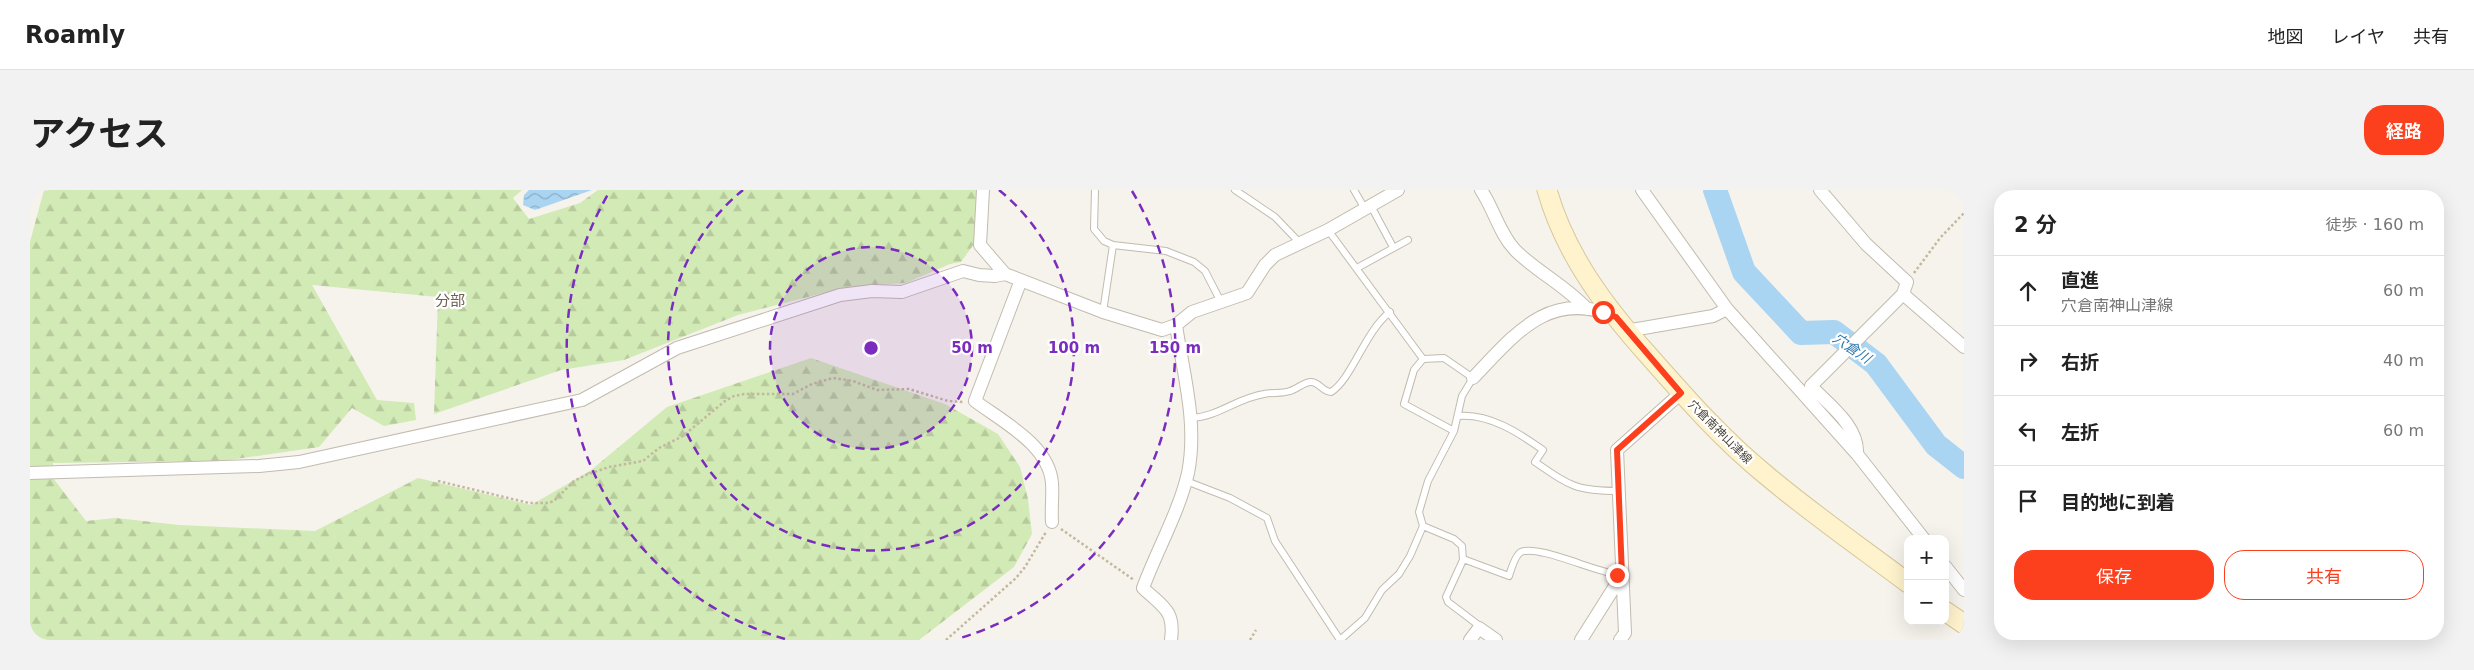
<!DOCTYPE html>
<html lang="ja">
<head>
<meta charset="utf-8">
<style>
	body { margin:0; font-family:"DejaVu Sans","Noto Sans JP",sans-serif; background:#f2f2f2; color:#222 }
	.controls { position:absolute; right:15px; bottom:15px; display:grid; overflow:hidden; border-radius:10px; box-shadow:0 5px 20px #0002 }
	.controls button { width:45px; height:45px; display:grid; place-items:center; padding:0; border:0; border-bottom:1px solid #e0e0e0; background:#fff; color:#222; font:25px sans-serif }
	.stop { position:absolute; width:15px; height:15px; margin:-11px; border:4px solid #fc3f1d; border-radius:50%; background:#fff }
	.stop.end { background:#fc3f1d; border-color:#fff; box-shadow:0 1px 5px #0008 }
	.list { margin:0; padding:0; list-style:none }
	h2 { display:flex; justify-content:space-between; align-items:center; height:65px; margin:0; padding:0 20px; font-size:21px }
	h2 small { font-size:16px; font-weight:400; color:#767676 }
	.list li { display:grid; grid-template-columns:32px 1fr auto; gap:15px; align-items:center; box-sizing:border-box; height:70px; padding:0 20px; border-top:1px solid #e0e0e0 }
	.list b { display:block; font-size:19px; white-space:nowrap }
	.list p { margin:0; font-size:16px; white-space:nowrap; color:#767676 }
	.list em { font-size:16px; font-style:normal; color:#767676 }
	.actions { display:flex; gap:10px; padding:15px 20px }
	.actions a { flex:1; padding:11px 0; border:1px solid #fc3f1d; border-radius:20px; text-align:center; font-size:18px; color:#fc3f1d }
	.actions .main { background:#fc3f1d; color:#fff }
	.icon { flex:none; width:28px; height:28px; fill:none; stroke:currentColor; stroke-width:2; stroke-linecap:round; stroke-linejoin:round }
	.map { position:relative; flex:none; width:1934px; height:450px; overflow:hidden; border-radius:20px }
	header { display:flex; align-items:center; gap:30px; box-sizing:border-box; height:70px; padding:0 25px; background:#fff; border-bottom:1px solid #e0e0e0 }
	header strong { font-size:24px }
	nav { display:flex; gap:28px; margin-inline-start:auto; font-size:18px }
	.intro { display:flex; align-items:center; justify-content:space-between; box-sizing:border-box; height:120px; padding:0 30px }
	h1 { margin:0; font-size:35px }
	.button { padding:12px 22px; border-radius:20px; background:#fc3f1d; color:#fff; font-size:18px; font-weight:700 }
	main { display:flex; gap:30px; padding:0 30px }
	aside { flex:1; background:#fff; border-radius:20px; box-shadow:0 5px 20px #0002 }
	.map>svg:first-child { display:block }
</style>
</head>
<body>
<header>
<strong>Roamly</strong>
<nav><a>地図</a><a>レイヤ</a><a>共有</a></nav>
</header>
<div class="intro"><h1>アクセス</h1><a class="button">経路</a></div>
<main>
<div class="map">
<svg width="1934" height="450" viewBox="0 0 1934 450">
	<defs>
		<pattern id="forest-firs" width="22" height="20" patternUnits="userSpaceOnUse" patternTransform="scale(1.25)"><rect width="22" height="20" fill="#d2eab5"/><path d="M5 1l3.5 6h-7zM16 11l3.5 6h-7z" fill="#b6ca9c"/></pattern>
		<pattern id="water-waves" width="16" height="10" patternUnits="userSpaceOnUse" patternTransform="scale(1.25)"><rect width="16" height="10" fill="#a9d4f2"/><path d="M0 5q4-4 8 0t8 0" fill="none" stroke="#8caec5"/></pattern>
	</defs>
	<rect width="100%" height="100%" fill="#f6f3ec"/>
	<path fill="url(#forest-firs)" d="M14,0H492L483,8L499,29L550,13L568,0H947L944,54L931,72L920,74L876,93L817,97L708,125L594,170L531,180L404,224L408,107L282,95L347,210L384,213L386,230L354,236L322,218L289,257L192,271L23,273V288L56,331L86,328L149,335L285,341L388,288L501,315L560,281L637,217L781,168L915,214L968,244L990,277L998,309L1002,344L984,377L889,450H0V52Z"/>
	<path fill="url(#water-waves)" d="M499,0H562L505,20L493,15L494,5Z"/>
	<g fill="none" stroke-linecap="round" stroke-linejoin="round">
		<path stroke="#a9d4f2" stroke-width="24" d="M1685,0L1714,82L1771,143L1804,142L1846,174L1906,255L1934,277"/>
		<defs>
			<path id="lane" d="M1065,0L1064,39L1074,51L1083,55L1136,61L1164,72L1175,81L1191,112
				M1205,0L1245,27L1270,53
				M1324,0L1335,19
				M1341,16L1363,57
				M1298,40L1393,169L1414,168L1443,188L1432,206L1424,241L1398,291L1389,322L1393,336L1380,366L1369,384L1352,400L1335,428L1310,450
				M1327,78L1378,50
				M1073,122L1083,55
				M1393,169L1384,180L1374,214L1424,241
				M1428,226C1459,223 1489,243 1513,260L1505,272C1540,296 1546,301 1589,301
				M1161,228C1188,227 1207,208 1234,204C1243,202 1251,204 1260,201C1267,199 1274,192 1281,192C1289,192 1293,202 1301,202C1322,189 1335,141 1360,122
				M1156,291L1200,308L1237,328L1245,351L1310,450
				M1393,336L1424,349L1432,356L1433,370L1416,407L1418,412L1447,434L1449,438
				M1433,369L1479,386C1481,380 1485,365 1491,362C1509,354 1571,385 1592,385"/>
			<path id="street" d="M953,0L950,55L975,84
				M1451,0C1464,19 1469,43 1485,60C1507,82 1536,96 1557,119
				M1612,0L1697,119L1827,264L1894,349
				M1790,0L1836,54L1877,92L1873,104L1781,196C1798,214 1829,236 1827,264
				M991,90L945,211C973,232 1019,255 1022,293C1023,306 1021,319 1022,332
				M1873,104L1934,157
				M1596,141L1683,126L1697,119
				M1443,188C1485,144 1520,98 1586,127
				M0,283L229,276L269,272L552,210L647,158L810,105L842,101L872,102L933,81L949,85L965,86L975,84L1073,122L1132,140L1146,135L1162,122L1217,103L1235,75L1245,65L1298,40L1368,0
				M1915,376L1934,400
				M1141,450C1145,420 1133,417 1113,398C1127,360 1149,322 1158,283C1168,233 1153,183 1146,135
				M1440,450L1449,438L1466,450
				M1551,450L1592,385
				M1590,450L1595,443L1587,260L1651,203"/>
			<path id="secondary" d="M1517,0C1535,64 1575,117 1619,166C1656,208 1693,250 1736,285C1781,323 1830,357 1878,393
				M1915,421L1934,434"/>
		</defs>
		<use href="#lane" stroke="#c2bbae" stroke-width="8"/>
		<use href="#street" stroke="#c2bbae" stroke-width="14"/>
		<use href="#secondary" stroke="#d6c79b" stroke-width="21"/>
		<path stroke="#c4b79f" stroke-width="2.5" stroke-dasharray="2.5 2.5" stroke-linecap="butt" d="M1884,83L1910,48L1934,23
			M408,291L499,313H518L524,311L544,291L556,285L579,277L613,271L629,258L653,246L695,211L704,206L714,204H763L782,194L803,188L823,191L847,200L879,199L918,211L933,212
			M1031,339L1104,390
			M916,450L986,388L995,377L1016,342
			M1220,450L1226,440"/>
		<use href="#lane" stroke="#fff" stroke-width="6"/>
		<use href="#street" stroke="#fff" stroke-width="12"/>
		<use href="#secondary" stroke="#fff3cd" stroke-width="19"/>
	</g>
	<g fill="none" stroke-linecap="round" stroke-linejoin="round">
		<path stroke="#fc3f1d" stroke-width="6" d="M1573,122L1586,127L1651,203L1587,260L1592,385H1587"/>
	</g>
	<circle cx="841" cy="158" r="101" fill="#7b2cbf" fill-opacity=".12"/>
	<g fill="none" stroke="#7b2cbf" stroke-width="2.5" stroke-dasharray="9 6">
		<circle cx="841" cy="158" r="101"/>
		<path d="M969 0A203 203 0 1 1 713 0"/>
		<path d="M755 449A304 304 0 0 1 580 1M1102 1A304 304 0 0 1 927 449"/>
	</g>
	<g text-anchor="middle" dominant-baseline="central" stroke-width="4.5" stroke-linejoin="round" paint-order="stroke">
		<g font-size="12" fill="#4b4439" stroke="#fff">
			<text transform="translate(1690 242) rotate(45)">穴倉南神山津線</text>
		</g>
		<g font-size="14" font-style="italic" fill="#2e7ab2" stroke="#fff">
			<text transform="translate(1822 158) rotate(34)">穴倉川</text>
		</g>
		<g font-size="15" fill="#6e6250" stroke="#fff">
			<text x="420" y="111">分部</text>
		</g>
	</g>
	<circle cx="841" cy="158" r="8" fill="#7b2cbf" stroke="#fff" stroke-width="2.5"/>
	<g font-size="15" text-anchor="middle" font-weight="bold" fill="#7b2cbf" stroke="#fff" stroke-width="4.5" stroke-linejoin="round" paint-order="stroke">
		<text x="942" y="163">50 m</text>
		<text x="1044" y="163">100 m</text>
		<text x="1145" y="163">150 m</text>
	</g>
</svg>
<div class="controls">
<button>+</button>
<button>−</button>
</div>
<div class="stop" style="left:1573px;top:122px"></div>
<div class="stop end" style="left:1587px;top:385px"></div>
</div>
<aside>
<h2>2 分<small>徒歩 · 160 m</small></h2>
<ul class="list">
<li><svg class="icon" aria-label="ahead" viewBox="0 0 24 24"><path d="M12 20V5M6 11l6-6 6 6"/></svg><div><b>直進</b><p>穴倉南神山津線</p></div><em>60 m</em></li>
<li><svg class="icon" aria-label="right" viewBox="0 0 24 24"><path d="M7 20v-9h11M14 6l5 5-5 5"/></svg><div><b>右折</b></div><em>40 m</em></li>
<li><svg class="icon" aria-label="left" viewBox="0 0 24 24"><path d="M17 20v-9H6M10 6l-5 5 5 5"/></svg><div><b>左折</b></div><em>60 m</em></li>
<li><svg class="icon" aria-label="arrive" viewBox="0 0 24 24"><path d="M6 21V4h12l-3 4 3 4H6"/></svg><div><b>目的地に到着</b></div></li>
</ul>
<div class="actions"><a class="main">保存</a><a>共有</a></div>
</aside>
</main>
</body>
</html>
